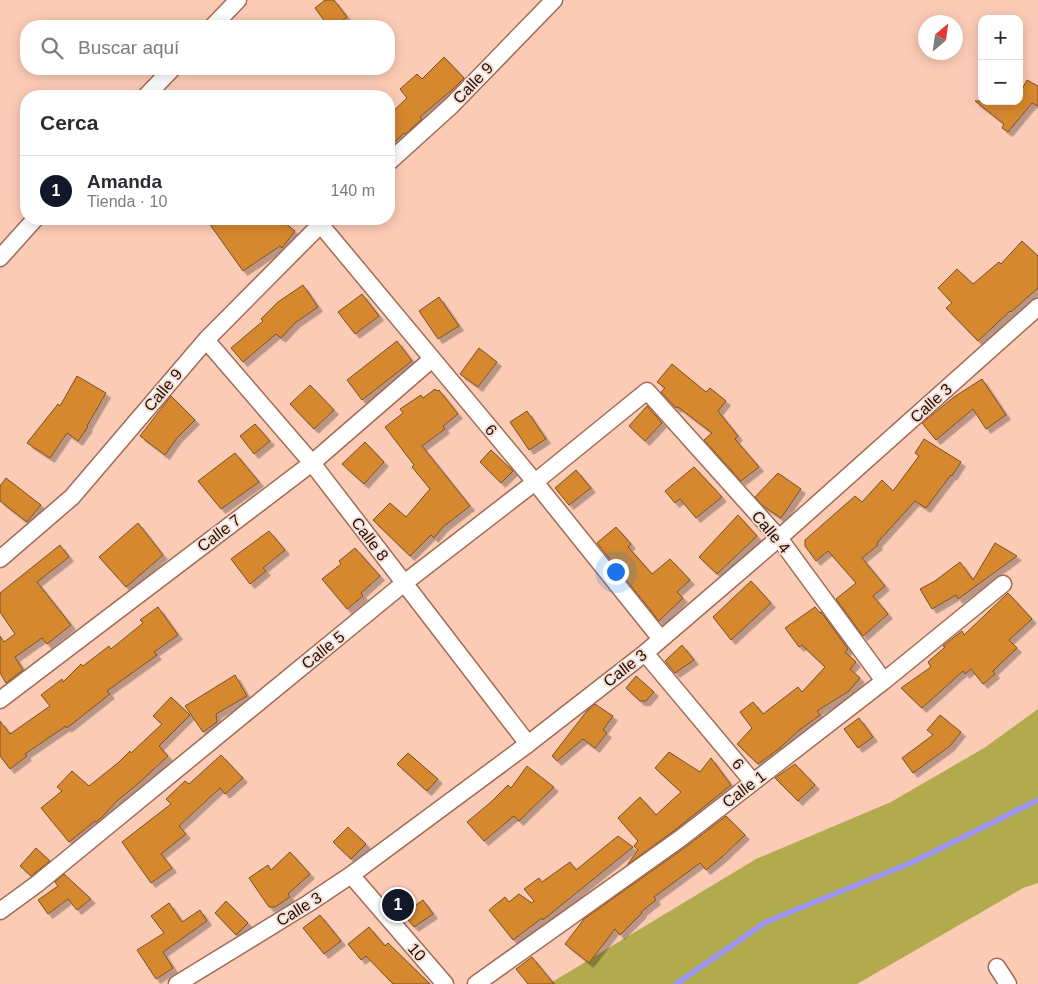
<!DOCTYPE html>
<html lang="es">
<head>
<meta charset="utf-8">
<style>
	body { margin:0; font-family:Helvetica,sans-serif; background:#f2f2f3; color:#2b2b33 }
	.controls { position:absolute; right:15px; top:15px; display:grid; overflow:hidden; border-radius:10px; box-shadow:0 2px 12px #0003 }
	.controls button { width:45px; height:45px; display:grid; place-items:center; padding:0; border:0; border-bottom:1px solid #e1e1e2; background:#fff; color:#2b2b33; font:25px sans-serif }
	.compass { position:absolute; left:918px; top:15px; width:45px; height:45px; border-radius:50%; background:#fff; box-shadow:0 2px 12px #0003; rotate:29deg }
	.you { position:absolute; left:615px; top:571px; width:18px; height:18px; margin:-12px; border:4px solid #fff; border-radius:50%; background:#1a73e8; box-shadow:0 0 0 8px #1a73e833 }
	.badge { display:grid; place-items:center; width:32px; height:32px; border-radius:50%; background:#111827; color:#fff; font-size:16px; font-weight:700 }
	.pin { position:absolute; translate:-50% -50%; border:2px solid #fff; box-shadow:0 1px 5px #0006 }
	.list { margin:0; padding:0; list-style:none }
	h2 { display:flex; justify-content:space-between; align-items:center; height:65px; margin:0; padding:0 20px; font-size:21px }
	h2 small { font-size:16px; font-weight:400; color:#7c7c81 }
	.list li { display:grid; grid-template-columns:32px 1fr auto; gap:15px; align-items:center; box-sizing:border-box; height:70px; padding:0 20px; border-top:1px solid #e1e1e2 }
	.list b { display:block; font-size:19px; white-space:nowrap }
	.list p { margin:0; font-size:16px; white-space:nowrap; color:#7c7c81 }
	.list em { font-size:16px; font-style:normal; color:#7c7c81 }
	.icon { flex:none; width:28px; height:28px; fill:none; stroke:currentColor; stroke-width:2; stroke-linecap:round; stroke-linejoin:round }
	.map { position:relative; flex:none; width:1038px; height:984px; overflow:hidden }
	.search { position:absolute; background:#fff; box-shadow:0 2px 12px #0003; left:20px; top:20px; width:375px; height:55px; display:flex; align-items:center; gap:12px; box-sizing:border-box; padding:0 18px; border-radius:20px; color:#7c7c81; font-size:19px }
	.panel { position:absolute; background:#fff; box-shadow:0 2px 12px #0003; left:20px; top:90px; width:375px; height:135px; border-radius:20px }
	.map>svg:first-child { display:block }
</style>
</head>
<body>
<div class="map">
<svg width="1038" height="984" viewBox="0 0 1038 984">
	<defs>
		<filter id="shadow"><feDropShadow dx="4.5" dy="4.5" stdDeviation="0" flood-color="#0004"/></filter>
	</defs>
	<rect width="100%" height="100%" fill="#fccbb5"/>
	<path fill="#b2ab4e" d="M1038,709V883L1023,888L857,984H549L756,859L891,802L984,748Z"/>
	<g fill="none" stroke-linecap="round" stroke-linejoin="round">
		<path stroke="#9b95f5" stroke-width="5.5" d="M676,984L766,922L913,862L1038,800"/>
	</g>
	<path fill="#d6882e" stroke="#795026" filter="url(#shadow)" d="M325,0H334L347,17L335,26H328L315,8Z
		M444,57L464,78L453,89L420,117L422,119L405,134L404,133L389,147V115L407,98L400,89L417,74L422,79Z
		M1027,80L1038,86V106L1032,103L1008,132L1002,128L1004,124L975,101H1019V95Z
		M206,219H280L295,231L282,248L280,246L243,271Z
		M1022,241L1038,256V288L1011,312L1010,311L978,341L946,308L952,303L938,288L957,269L973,284L999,262L1001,264Z
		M303,285L318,307L295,323L281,338L276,334L243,362L231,348L263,321L261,319L278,302Z
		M362,294L379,316L355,334L338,312Z
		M439,297L459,326L438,339L419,311Z
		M397,341L412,361L362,400L347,380Z
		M479,348L497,362L478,387L460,374Z
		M672,364L706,392L710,388L726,401L718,411L738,436L735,439L759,467L741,481L704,440L712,433L678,407L676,408L661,392L665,388L657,382Z
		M77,376L106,393L87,426L88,427L78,441L67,433L50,458L27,443L58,404L60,406Z
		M982,379L1006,415L986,429L973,409L936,440L922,423L954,397Z
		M310,385L334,410L314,429L290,404Z
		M435,389L437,391L439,390L458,414L443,426L445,429L422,446L470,506L443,527L434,538L431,535L410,556L373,520L390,503L406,517L430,489L412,467L414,465L385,427L403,413L400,409L421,395L423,398Z
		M171,396L195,420L177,438L165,455L140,436Z
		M647,406L662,423L645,441L629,426Z
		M527,411L546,439L529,450L510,422Z
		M255,424L270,441L254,454L240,436Z
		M924,439L961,462L952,476L951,475L926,508L915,501L877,543L878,545L862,558L885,586L873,596L888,614L863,636L836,599L856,583L828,551L816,561L805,546V540L855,496L862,502L882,480L893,491L919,456L915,453Z
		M365,442L384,462L364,484L342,464Z
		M491,450L513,471L501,483L480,462Z
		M235,453L259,482L221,509L198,481Z
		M694,467L722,497L696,518L680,499L675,503L665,491Z
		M576,470L591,488L569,505L555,488Z
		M778,473L801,489L781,518L763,506L755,497Z
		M6,478L41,505L27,522L0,501V486Z
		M738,515L757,536L717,574L699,557Z
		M138,523L163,555L126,587L99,557Z
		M616,527L631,544L628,547L652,574L670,559L690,580L677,592L683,598L659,621L597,543Z
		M269,531L285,550L263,568L266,571L250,584L231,559Z
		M995,543L1017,556L958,599L956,595L932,609L920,589L935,581L960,562L973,580Z
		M60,545L69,557L37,582L71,625L47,644L42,638L15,657L23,670L6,683L0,673V636L4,642L15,634L0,612V593Z
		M355,548L380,576L361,593L363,596L347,609L322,579L341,564L339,561Z
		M751,581L771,603L731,640L713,617Z
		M1008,593L1032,619L1009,640L1017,648L993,671L995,674L983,684L971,669L965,674L963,671L922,708L901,688L931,667L928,662L945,647L943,646L962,631L964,635Z
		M158,607L178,635L154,652L157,655L107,691L110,694L67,728L66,726L25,754L27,756L10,769L0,756V721L10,734L50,706L41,695L62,679L63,682L81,664L83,666L109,646L111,649L143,623L140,620Z
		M815,607L820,613L821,612L848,649L845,652L856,662L850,669L860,678L849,691L817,711L820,715L797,732L780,748L758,764L737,744L752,728L740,712L753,702L763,714L798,687L802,692L825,667L802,645L799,647L785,628Z
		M682,645L694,660L675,673L665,661Z
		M235,675L247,696L216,714L217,722L203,732L185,706Z
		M636,676L654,692L646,701H640L626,688Z
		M171,697L190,715L159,746L168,756L139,783L118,800L102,817L96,822L95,821L69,842L41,808L62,791L57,787L72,771L89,786L119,762L130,751L131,753L162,724L153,716Z
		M595,704L613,716L603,730L607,733L595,748L583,739L557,761L552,756L586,712Z
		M940,715L961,732L950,746L913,773L902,758L933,735L927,730Z
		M859,718L873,737L858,748L844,729Z
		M669,752L700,772L711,758L731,785L675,830L627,865L638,850L634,846L638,841L618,818L640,797L656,815L681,792L655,768Z
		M408,753L438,779L427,791L397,764Z
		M221,755L243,778L225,794L220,788L179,826L186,834L161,854L172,868L151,883L122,842L171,804L166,799L185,781L189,784Z
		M795,764L815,785L798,801L775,778Z
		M527,766L554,787L519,821L514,816L484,841L467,822L491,802L508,785L511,788Z
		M726,816L745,835L722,857L706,870L700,863L654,897L656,900L641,912L642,913L620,935L615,929L589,963L565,944L584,919L687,846Z
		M348,827L366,844L351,859L333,842Z
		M618,836L633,847L543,920L542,918L513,940L489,910L505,897L509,902L519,894L532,903L534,901L524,889L539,878L542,882L570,862L576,870Z
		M36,848L50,861L31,876L20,866Z
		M290,852L310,874L288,894L290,897L275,907H269L249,878L268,865L271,870Z
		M64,874L91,899L77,910L68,899L48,914L38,900L58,886L55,882Z
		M423,900L433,914L414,927L403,914Z
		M226,901L248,923L236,935L215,913Z
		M169,903L182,922L200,910L207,921L163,952L173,968L156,979L137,950L164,933L151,916Z
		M320,915L341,941L324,954L303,928Z
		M369,927L385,946L388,943L430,984H393L366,956L361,960L348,944Z
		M532,957L554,984H528L516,969Z"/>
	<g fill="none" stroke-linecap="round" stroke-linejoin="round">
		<defs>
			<path id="minor" d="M213,26L238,0
				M146,96L172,69
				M389,162L451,106L554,0
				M320,224L535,482L661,639
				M0,258L35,219
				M206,340L312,463L528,744
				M0,559L72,497L206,340L326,219
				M645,653L753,782
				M0,700L312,463L432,359
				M351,875L445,984
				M0,911L37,884L403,584L535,482L647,391L779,538L884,681
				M997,967L1008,984
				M177,984L309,903L351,875L528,744L645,653L779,538L1038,307
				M476,984L681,838L884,681L1003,584"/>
		</defs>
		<use href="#minor" stroke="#a26b53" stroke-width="19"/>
		<use href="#minor" stroke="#fff" stroke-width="16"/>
	</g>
	<g text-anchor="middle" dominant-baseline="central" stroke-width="4" stroke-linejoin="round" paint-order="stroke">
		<g font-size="16" fill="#240f06" stroke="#f7ded3">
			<text transform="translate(473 83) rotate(-46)">Calle 9</text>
			<text transform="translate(163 390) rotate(-50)">Calle 9</text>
			<text transform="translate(931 403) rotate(-42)">Calle 3</text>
			<text transform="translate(491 430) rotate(50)">6</text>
			<text transform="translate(771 532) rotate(50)">Calle 4</text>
			<text transform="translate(219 533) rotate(-37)">Calle 7</text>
			<text transform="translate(370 539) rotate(53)">Calle 8</text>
			<text transform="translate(323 650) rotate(-39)">Calle 5</text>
			<text transform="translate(625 668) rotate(-38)">Calle 3</text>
			<text transform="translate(738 764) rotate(50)">6</text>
			<text transform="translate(744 789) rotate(-37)">Calle 1</text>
			<text transform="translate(299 909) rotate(-32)">Calle 3</text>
			<text transform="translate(417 952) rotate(49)">10</text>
		</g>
	</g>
</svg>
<div class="controls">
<button>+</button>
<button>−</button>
</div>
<svg class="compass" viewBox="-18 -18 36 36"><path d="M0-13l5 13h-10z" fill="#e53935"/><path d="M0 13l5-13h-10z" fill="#7c7c81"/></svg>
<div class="you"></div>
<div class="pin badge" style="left:398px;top:905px">1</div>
<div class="search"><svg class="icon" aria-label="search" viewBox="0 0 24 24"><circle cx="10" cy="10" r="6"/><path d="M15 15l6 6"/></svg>Buscar aquí</div>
<section class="panel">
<h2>Cerca<small></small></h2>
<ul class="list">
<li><span class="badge">1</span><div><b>Amanda</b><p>Tienda · 10</p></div><em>140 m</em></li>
</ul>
</section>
</div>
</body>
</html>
